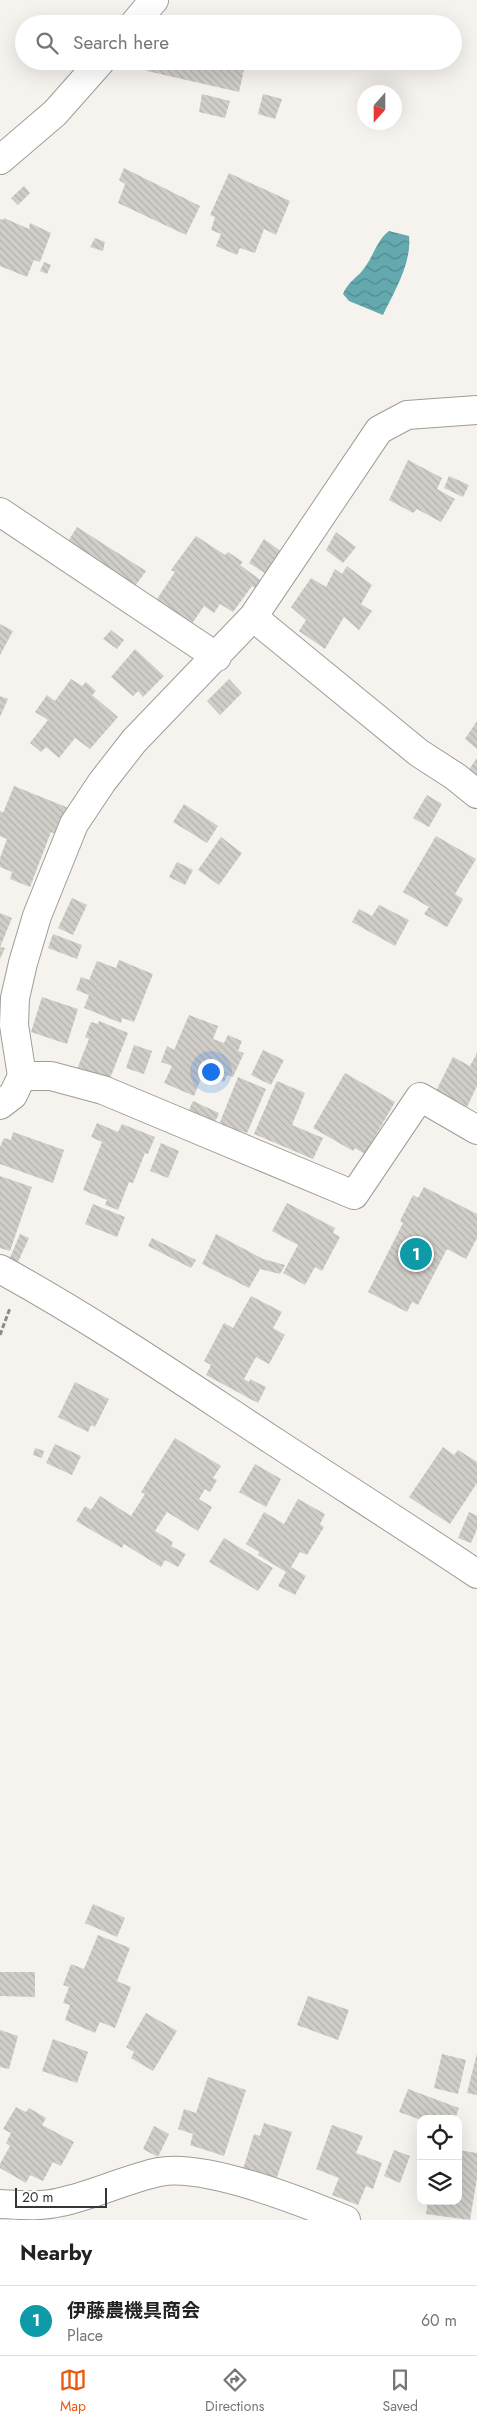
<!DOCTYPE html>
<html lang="en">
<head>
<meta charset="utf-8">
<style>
	body { margin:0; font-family:Jost,"Noto Sans JP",sans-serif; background:#f6f6f6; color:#222 }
	.controls { position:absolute; right:15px; bottom:15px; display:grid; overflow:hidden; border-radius:10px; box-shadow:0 5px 20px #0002 }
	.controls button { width:45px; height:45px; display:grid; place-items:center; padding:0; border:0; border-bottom:1px solid #e0e0e0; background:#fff; color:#222; font:25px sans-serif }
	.compass { position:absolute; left:357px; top:85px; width:45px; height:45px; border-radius:50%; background:#fff; box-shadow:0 5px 20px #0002; rotate:201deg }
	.scale { position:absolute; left:15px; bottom:12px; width:92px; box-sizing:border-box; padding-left:5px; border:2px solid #373634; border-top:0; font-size:14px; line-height:18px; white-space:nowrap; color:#373634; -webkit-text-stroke:4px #fff; paint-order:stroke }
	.you { position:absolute; left:210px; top:1071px; width:18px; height:18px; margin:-12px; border:4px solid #fff; border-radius:50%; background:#1a73e8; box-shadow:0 0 0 8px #1a73e833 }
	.badge { display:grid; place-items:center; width:32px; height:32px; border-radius:50%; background:#ea580c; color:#fff; font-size:16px; font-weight:700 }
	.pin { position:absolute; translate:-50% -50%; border:2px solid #fff; box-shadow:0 1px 5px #0006 }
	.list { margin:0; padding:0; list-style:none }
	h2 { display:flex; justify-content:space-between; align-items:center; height:65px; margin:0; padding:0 20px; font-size:21px }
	h2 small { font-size:16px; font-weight:400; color:#767676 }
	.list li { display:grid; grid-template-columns:32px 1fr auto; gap:15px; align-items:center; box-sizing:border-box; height:70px; padding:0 20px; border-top:1px solid #e0e0e0 }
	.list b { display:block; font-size:19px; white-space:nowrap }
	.list p { margin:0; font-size:16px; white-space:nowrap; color:#767676 }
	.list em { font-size:16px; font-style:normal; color:#767676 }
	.icon { flex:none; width:28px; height:28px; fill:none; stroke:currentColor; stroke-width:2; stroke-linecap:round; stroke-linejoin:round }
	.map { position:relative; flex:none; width:477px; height:2220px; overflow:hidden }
	.search { position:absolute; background:#fff; box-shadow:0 5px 20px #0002; left:15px; right:15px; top:15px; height:55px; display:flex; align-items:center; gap:12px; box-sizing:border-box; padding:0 18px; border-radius:28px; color:#767676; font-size:19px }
	.sheet { height:135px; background:#fff }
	nav { display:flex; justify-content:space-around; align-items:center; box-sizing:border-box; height:70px; border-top:1px solid #e0e0e0; background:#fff; font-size:14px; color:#767676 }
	nav a { display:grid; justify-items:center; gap:2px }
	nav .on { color:#ea580c }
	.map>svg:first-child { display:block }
</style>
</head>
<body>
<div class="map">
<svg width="477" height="2220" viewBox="0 0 477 2220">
	<defs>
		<pattern id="water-waves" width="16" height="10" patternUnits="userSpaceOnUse" patternTransform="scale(1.25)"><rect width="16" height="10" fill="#63a9ae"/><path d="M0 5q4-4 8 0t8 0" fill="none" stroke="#528a8e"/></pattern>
		<pattern id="building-back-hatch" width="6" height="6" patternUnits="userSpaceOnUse" patternTransform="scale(1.25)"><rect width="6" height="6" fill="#d1cec9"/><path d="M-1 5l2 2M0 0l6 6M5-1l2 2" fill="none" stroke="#b4b2ad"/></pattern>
	</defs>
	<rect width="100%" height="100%" fill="#f6f3ee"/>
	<path fill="url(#water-waves)" d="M389,231L409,236C412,263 394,292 383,315L349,301L343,294C350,279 357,279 365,267C374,255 377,240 389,231Z"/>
	<path fill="url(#building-back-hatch)" d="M149,61H246L239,92L147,71Z
		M202,94L230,101L225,118L199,112Z
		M263,94L282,99L275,119L258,114Z
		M124,168L200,206L186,235L118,203L125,184L119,180Z
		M229,173L290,201L276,235L264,229L255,253L240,248L237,255L216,246L221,234L211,230L215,217L210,215Z
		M24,186L30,193L18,205L11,198Z
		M4,218L29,229L30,223L51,233L40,262L34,260L27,277L0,266V219L3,220Z
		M95,238L105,242L103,251L90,247Z
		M44,262L51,265L47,274L40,271Z
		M408,460L442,478L437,489L455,499L441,522L417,509L413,513L389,500Z
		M449,476L469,485L463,497L444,488Z
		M77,527L146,571L132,590L65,546Z
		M336,532L356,547L343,563L326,550Z
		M196,536L225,555L228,552L243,562L240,565L263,582L257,590L252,586L233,612L220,604L214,613L204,606L187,631L151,608L175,572L171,570Z
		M264,539L282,552L268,575L249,563Z
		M347,566L372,585L361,604L372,611L359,630L344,617L325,649L299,631L306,620L291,607L311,578L326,587L335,569L342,574Z
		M0,624L13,631L0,655Z
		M111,630L124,640L117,649L103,639Z
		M135,649L164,676L143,697L138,691L133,696L111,677Z
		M71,679L82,686L86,682L96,691L92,695L118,717L90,749L75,738L59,758L46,747L41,752L30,743L48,720L35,712L47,695L55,701Z
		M229,679L242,693L220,715L207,701Z
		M0,696L8,699L0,717Z
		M477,721V749L465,739Z
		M477,758V778L468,771Z
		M14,786L71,809L59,836L51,832L30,887L10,879L12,872L0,867V858L7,839L0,836V811L3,813Z
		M427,795L442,804L429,827L413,818Z
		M184,804L218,826L207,843L173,822Z
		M436,836L476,859L455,894L463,899L447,927L424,914L429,907L403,892Z
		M221,837L242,853L219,885L198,870Z
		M177,862L193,870L185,885L169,877Z
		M72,898L87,905L73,935L58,928Z
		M379,905L409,920L395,946L352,922L359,909L372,916Z
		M0,913L12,918L0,947L5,948L0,959Z
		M53,934L82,945L77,959L48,948Z
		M119,960L153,974L134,1022L122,1018L121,1023L84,1008L89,995L76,990L81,977L89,980L97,961L116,968Z
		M42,997L78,1009L67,1044L31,1032Z
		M189,1015L218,1026L213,1039L224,1043L228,1035L242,1041L238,1051L244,1053L233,1077L227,1075L224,1082L203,1074L194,1096L164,1083L172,1066L161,1062L167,1046L174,1050Z
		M99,1021L128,1033L109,1081L77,1069L89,1039L85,1037L91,1022L98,1024Z
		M134,1045L152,1051L144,1074L126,1068Z
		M263,1050L284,1060L271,1085L251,1075Z
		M477,1053V1086L467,1107L436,1091L453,1057L470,1066Z
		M345,1073L395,1102L365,1154L355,1148L353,1151L313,1128Z
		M238,1077L266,1089L247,1133L241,1131L239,1135L222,1128L223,1124L220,1122Z
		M277,1081L305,1093L292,1125L323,1138L313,1159L254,1134Z
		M193,1101L219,1113L214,1125L187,1114Z
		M97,1123L118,1132L122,1124L155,1137L148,1154L145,1153L133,1183L129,1182L118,1210L105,1205L107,1200L83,1190L102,1142L91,1137Z
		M13,1132L64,1150L53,1183L0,1164V1147L4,1138L11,1140Z
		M161,1143L179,1151L168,1178L150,1171Z
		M0,1176L32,1187L10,1251L0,1248Z
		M424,1187L477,1214V1238L466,1259L447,1249L418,1305L412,1302L407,1312L368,1292L403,1223L400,1221L413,1195L418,1198Z
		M287,1203L335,1228L333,1233L340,1237L322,1271L315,1267L305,1285L283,1273L298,1245L272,1231Z
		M93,1204L125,1217L117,1237L85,1224Z
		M20,1234L29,1238L17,1264L9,1260Z
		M216,1234L263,1259L285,1265L280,1274L260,1269L249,1288L202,1264Z
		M152,1238L196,1260L191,1268L148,1246Z
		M251,1296L282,1312L273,1328L285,1335L269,1364L256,1357L244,1379L249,1382L250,1379L266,1387L258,1403L206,1375L211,1365L204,1361L224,1323L233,1328Z
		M75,1382L109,1399L95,1427L91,1425L88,1432L58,1417Z
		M175,1438L221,1466L213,1478L217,1480L210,1492L205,1489L199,1499L212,1507L198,1531L167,1512L155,1531L173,1542L171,1546L186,1554L178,1567L165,1560L161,1567L124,1544L122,1548L76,1521L85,1506L91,1510L100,1496L131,1516L145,1494L141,1492Z
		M55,1444L81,1456L72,1475L46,1463Z
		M443,1447L454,1455L458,1450L477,1462V1483L450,1524L409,1497Z
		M35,1448L44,1451L42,1458L33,1455Z
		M255,1464L281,1479L266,1507L239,1492Z
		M298,1499L325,1514L320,1524L324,1527L307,1555L300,1552L291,1567L306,1576L295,1595L278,1586L286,1572L258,1555L259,1552L246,1544L264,1512L284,1524Z
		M469,1512L477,1516V1529L471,1543L458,1538Z
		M224,1538L273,1568L258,1591L209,1562Z
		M93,1904L125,1918L117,1937L85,1923Z
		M98,1935L130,1948L117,1981L131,1987L115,2028L100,2022L95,2033L65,2020L70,2005L63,2003L69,1987L63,1985L71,1964L84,1969Z
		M0,1972H35V1997L0,1996Z
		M308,1996L349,2010L338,2040L297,2025Z
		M146,2013L177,2031L153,2071L131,2058L134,2052L126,2047Z
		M0,2030L18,2036L9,2069L0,2067Z
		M53,2039L88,2052L77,2083L42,2071Z
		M477,2053V2095L467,2093Z
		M442,2054L466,2060L458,2094L434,2088Z
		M208,2077L246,2090L224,2156L190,2145L193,2134L178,2129L184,2109L196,2113Z
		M408,2089L459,2108L455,2119L421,2120L399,2112Z
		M16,2107L26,2112L29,2108L46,2118L42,2125L74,2142L61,2166L53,2162L43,2181L30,2175L26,2183L0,2168V2164L10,2146L6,2143L11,2133L3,2129Z
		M264,2123L292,2132L276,2180L243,2169L254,2134L260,2136Z
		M332,2125L363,2136L356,2153L382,2163L373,2189L366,2186L358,2205L332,2195L339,2178L316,2169Z
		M154,2126L169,2134L158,2157L143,2149Z
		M394,2150L410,2156L400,2183L384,2176Z
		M458,2150L477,2153V2178L470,2220L426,2214L428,2201H458Z"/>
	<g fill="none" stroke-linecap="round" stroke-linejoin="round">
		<defs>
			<path id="minor" d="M134,24L154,0
				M0,160L55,113L101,61
				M0,512L217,657
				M253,617L419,753L456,777L477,794
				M22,1076H51L103,1090L354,1195L420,1097L477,1130
				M0,1105L13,1095L22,1076L14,1025L15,998L23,963L37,916L74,824L102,782L134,741L253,617L379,430L407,415L477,410
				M0,1269C95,1321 185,1383 275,1442C342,1486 410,1529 477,1574
				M0,2204C20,2205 41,2207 61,2202C94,2195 126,2179 159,2172C205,2163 303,2202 346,2220"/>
		</defs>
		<use href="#minor" stroke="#9f9d98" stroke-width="30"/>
		<path stroke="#8d8b88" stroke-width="3" stroke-dasharray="5 2.5" stroke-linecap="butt" d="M0,1335L10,1308"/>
		<use href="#minor" stroke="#fff" stroke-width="28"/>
	</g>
</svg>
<div class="controls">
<button><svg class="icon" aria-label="locate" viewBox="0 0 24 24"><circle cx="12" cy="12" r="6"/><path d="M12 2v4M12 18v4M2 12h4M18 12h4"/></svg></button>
<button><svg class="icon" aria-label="layers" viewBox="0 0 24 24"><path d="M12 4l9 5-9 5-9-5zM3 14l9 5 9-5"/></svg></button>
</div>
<svg class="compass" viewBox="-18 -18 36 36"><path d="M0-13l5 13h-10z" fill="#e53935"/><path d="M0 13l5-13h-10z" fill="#767676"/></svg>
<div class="scale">20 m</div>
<div class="you"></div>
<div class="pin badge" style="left:416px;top:1254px;background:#0f9aa8">1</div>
<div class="search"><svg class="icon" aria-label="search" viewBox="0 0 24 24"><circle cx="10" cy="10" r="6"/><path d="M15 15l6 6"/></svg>Search here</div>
</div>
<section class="sheet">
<h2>Nearby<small></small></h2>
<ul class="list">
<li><span class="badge" style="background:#0f9aa8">1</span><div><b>伊藤農機具商会</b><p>Place</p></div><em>60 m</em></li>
</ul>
</section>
<nav>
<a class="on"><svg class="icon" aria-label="map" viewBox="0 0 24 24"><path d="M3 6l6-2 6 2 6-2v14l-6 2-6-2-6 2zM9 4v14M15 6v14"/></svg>Map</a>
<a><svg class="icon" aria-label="directions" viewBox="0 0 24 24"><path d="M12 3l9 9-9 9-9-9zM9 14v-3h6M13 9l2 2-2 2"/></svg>Directions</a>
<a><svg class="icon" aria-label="saved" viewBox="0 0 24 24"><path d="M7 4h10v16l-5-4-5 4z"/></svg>Saved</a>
</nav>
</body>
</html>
